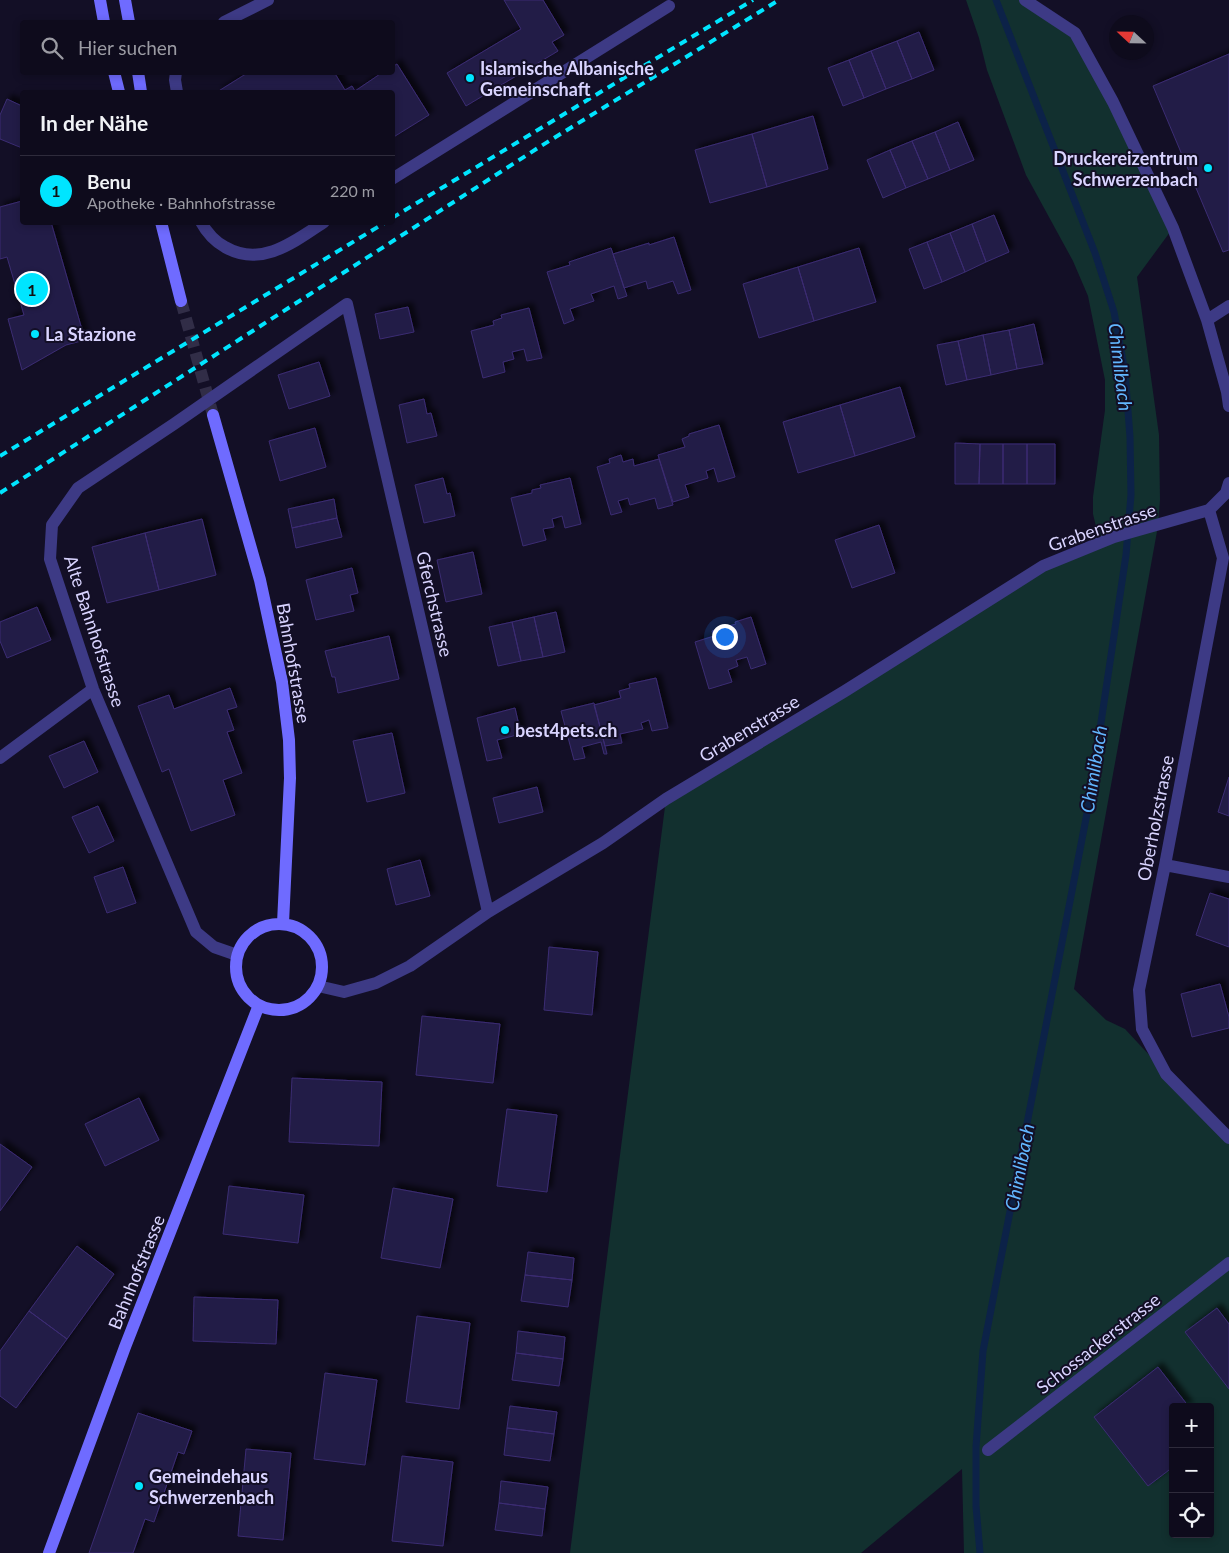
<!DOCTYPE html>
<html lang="de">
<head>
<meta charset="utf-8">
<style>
	body { margin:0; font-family:Lato,sans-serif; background:#1c1929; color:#f1f3f6 }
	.controls { position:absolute; right:15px; bottom:15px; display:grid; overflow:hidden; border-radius:5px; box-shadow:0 2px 8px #0003 }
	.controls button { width:45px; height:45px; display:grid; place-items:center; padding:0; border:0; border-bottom:1px solid #2e2b3b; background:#0e0b1c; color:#f1f3f6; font:25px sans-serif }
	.compass { position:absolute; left:1109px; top:15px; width:45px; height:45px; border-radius:50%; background:#0e0b1c; box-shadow:0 2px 8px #0003; rotate:292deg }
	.you { position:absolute; left:724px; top:636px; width:18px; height:18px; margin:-12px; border:4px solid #fff; border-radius:50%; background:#1a73e8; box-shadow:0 0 0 8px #1a73e833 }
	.badge { display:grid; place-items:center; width:32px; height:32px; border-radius:50%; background:#00e5ff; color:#111; font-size:16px; font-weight:700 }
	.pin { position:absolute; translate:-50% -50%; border:2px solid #fff; box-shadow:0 1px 5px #0006 }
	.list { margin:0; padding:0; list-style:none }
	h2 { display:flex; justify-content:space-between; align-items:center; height:65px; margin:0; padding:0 20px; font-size:21px }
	h2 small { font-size:16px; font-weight:400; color:#9b9ba3 }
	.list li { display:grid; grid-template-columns:32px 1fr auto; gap:15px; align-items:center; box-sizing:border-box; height:70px; padding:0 20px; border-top:1px solid #2e2b3b }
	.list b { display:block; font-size:19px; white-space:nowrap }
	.list p { margin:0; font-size:16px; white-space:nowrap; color:#9b9ba3 }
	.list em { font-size:16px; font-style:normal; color:#9b9ba3 }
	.icon { flex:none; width:28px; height:28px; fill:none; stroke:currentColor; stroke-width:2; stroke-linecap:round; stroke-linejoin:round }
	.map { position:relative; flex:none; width:1229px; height:1553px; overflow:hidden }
	.search { position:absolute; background:#0e0b1c; box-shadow:0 2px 8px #0003; left:20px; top:20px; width:375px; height:55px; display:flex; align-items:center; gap:12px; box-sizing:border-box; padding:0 18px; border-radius:5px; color:#9b9ba3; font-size:19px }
	.panel { position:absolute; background:#0e0b1c; box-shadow:0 2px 8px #0003; left:20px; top:90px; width:375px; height:135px; border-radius:5px }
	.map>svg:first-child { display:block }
</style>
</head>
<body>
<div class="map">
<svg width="1229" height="1553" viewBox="0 0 1229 1553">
	<defs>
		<filter id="shadow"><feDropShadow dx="4.5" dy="-4.5" stdDeviation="2.5" flood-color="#0009"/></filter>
	</defs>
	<rect width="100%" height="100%" fill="#130f26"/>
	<path fill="#12302f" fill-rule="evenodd" d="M966,0H1025L1075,33L1173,228L1137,277L1159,435L1160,500L1158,526L1074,989L1106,1020L1125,1029L1229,1141V1553H964L962,1469L861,1553H570L616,1186L666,799L1043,566L1100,543L1093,514V497L1105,410V380L1088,296L1073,261L1026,175L987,70L979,38ZM1173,1407H1210V1534H1173Z"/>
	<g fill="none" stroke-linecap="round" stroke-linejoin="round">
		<path stroke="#0c2248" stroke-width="7" d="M980,1553L976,1506V1447L983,1351L1089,803L1126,555L1131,495L1130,437L1125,372L1114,312L1095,253L996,0"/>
	</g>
	<path fill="#241b47" stroke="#3b2d73" filter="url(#shadow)" d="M504,0H543L564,35L552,42L558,51L466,106L447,73L521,29Z
		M919,32L934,70L912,79L897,41Z
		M897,41L912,79L886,89L871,51Z
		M871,51L886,89L864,98L849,60Z
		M1229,54V250L1223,252L1153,86Z
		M849,60L864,98L843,106L828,68Z
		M397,64L429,115L392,138V92H217L249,72H334L345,90L352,86L355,91L383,72H392V67Z
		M7,99L22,106V148L0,139V115Z
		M813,116L828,169L767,187L752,134Z
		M958,122L974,160L950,170L935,132Z
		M935,132L950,170L928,179L912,141Z
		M752,134L767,187L710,203L695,150Z
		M912,141L928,179L906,188L890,150Z
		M890,150L906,188L883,198L867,160Z
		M22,201V222H51L85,340L66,345L22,370L8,319L24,315L7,257L0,259V207Z
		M994,215L1009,252L986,262L972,224Z
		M972,224L986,262L965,272L950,233Z
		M950,233L965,272L942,282L927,242Z
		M674,237L691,290L678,294L673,281L648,289L646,281L624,288L613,254L649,243V245Z
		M927,242L942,282L924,289L909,249Z
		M611,248L627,296L618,299L614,286L591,294L594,301L570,309L574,320L564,324L547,272L570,265L569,262Z
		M859,248L876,302L814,321L798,267Z
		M798,267L814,321L759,338L743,284Z
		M408,307L414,332L380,339L375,314Z
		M529,308L542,358L527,361L524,349L512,352L514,359L503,362L505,372L483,378L471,331L494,325L493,321L502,318L501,315Z
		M1034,324L1043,364L1017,369L1009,330Z
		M1009,330L1017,369L991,375L983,335Z
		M983,335L991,375L967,380L958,341Z
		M958,341L967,380L946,385L937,345Z
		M319,362L330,396L289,409L278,375Z
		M900,387L915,437L855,456L840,405Z
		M424,399L427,414L431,413L437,436L407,443L399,405Z
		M840,405L855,456L798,473L783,422Z
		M719,425L735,477L718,482L714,468L706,471L708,478L685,485L689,497L673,502L658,455L685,447L682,439L689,436V434Z
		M315,428L326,467L280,481L269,441Z
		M955,443L980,444L979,484H955Z
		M980,444H1003V484H979Z
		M1003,444H1027V484H1003Z
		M1027,444H1055V484H1027Z
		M621,455L623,462L633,459L634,466L659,459L673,505L658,509L655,498L630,505L628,498L618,501L622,512L611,515L597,467L610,463L609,459Z
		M443,478L447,494L450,493L455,516L424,523L415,485Z
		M570,478L581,524L565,528L562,516L552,519L554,527L543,529L546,540L523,546L511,498L532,493V490L541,488L540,485Z
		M334,499L337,518L292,528L288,509Z
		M337,518L342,537L296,548L292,528Z
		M202,519L216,575L159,590L145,533Z
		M879,525L895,573L852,588L835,540Z
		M145,533L159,590L107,603L92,547Z
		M473,552L482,594L446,602L437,560Z
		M352,568L358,593L350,595L354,611L316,620L306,580Z
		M37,607L51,640L7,658L0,641V622Z
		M556,612L565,652L543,657L534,617Z
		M534,617L543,657L521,661L512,622Z
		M751,617L766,664L751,669L747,657L736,660L738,666L728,670L732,682L709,689L695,642L714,636L712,631L736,624L735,622Z
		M512,622L521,661L498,666L489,627Z
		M389,636L399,679L338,693L335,677H332L325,651Z
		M656,678L668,728L652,731L649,720L641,723L643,729L620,734L622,743L605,746L594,705L621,698L619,691L630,688L629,684Z
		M230,688L237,707L227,710L234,730L227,732L242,773L223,780L235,815L191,831L169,769L162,772L138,706L169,695L174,709Z
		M594,703L607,754H604L601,742L582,747L585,758L574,760L561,711Z
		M515,708L521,734L497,740L502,758L487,761L477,718Z
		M392,733L405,793L367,802L353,741Z
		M84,741L98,772L64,788L49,756Z
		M1229,777V816L1218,812Z
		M537,787L543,812L499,823L493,798Z
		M98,806L114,841L89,853L72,817Z
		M420,860L430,896L396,905L387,869Z
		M123,867L136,903L107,913L94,877Z
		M1210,893L1229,899V947L1196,935Z
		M549,947L598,952L592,1015L544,1010Z
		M1220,984L1229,1017V1028L1192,1037L1181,994Z
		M422,1016L500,1024L493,1083L416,1075Z
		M292,1078L382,1082L379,1146L289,1142Z
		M139,1098L159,1140L105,1166L85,1124Z
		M507,1109L557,1115L547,1192L497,1186Z
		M0,1144L32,1167L0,1211Z
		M229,1186L304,1195L298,1243L223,1234Z
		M393,1188L453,1199L440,1268L381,1258Z
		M77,1246L114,1274L67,1339L29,1311Z
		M528,1252L574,1258L572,1280L525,1275Z
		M525,1275L572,1280L568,1307L521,1301Z
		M194,1297L278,1300L276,1344L193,1341Z
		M1217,1308L1229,1324V1389L1185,1332Z
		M29,1311L67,1339L16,1408L0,1396V1351Z
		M417,1316L470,1323L459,1409L406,1402Z
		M518,1331L565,1337L563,1359L516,1353Z
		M516,1353L563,1359L559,1386L512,1380Z
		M1158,1367L1189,1407H1173V1467L1148,1486L1094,1417Z
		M325,1373L377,1380L365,1465L314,1459Z
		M510,1406L557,1412L554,1434L507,1428Z
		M138,1413L192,1431L184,1454L178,1452L154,1522L145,1519L133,1553H89Z
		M507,1428L554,1434L550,1461L504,1455Z
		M246,1449L291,1453L283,1540L238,1536Z
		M402,1456L453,1462L443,1546L392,1541Z
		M501,1481L548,1487L545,1509L499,1503Z
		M499,1503L545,1509L542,1536L495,1530Z"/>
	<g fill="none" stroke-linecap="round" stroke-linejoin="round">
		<path stroke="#312d47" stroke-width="12" stroke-dasharray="12 6" stroke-linecap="butt" d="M181,301L213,415"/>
		<path stroke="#3d3a85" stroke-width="12" d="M1025,0L1075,33L1113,102L1173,228L1207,320L1227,392L1229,406
			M224,22L268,0
			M176,72L175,80L177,92
			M392,179L669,6
			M201,222C207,233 214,241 225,247C261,268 294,242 324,222
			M1207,320L1229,306
			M1209,510L1223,558L1165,865L1139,990L1142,1029L1166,1074L1229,1138
			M0,758L93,689
			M1165,865L1229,877
			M237,955L214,947L196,932L93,689L50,559L52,525L78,488L174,424L347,304L488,912
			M318,986L344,992L376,983L410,966L488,912L603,843L666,799L845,691L1043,566L1114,537L1209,510L1226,493L1229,483
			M988,1450L1229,1263"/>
		<path stroke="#6f6bff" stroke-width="12" d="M100,0L104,22
			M125,0L129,22
			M114,72L119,92
			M138,72L141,92
			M161,222L181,301
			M213,415L260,580L282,682L289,740L290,778L283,923
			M236 967a43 43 0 1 1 86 0a43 43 0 1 1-86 0Z
			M49,1553L125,1347L259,1005"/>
		<path stroke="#00e5ff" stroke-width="4" stroke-dasharray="8 6" stroke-linecap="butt" d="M392,218L753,0
			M0,456L386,222
			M0,493L541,146L779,0"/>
	</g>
	<g fill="#00e5ff" stroke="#130f26" stroke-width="2">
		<circle cx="470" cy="78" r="5"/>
		<circle cx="1208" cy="168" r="5"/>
		<circle cx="35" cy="334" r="5"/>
		<circle cx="505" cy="730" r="5"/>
		<circle cx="139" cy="1486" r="5"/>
	</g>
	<g text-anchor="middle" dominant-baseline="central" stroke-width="4" stroke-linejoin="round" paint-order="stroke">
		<g font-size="18" font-weight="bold" fill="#d9d4ff" stroke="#130f26" text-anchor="start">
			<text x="480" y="68">Islamische Albanische<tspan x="480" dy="21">Gemeinschaft</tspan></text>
			<text x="1198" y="158" text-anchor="end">Druckereizentrum<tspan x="1198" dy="21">Schwerzenbach</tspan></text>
			<text x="45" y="334">La Stazione</text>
			<text x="515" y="730">best4pets.ch</text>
			<text x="149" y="1476">Gemeindehaus<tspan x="149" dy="21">Schwerzenbach</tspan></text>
		</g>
		<g font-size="18" fill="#d9d4ff" stroke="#130f26">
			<text transform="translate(1102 527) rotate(-19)">Grabenstrasse</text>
			<text transform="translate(435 604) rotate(77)">Gferchstrasse</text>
			<text transform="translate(95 631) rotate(72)">Alte Bahnhofstrasse</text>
			<text transform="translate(294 663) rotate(80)">Bahnhofstrasse</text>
			<text transform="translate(749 728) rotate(-31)">Grabenstrasse</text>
			<text transform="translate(1155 818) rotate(-79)">Oberholzstrasse</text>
			<text transform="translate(136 1272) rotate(-68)">Bahnhofstrasse</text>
			<text transform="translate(1098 1343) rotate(-38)">Schossackerstrasse</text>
		</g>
		<g font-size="19" font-style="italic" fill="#62b6ff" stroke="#130f26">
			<text transform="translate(1121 367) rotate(83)">Chimlibach</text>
			<text transform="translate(1093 769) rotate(-81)">Chimlibach</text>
			<text transform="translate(1019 1167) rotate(-79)">Chimlibach</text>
		</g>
	</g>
</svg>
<div class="controls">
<button>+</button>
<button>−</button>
<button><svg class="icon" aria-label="locate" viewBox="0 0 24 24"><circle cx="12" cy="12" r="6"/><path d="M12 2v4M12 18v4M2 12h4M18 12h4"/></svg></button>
</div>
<svg class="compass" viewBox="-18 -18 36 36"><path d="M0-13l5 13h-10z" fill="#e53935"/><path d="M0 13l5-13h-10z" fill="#9b9ba3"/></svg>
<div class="you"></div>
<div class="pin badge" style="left:32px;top:289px">1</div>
<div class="search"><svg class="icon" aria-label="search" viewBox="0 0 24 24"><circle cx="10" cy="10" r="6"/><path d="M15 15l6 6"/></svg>Hier suchen</div>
<section class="panel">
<h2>In der Nähe<small></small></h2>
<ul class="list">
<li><span class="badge">1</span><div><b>Benu</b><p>Apotheke · Bahnhofstrasse</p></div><em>220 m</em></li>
</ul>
</section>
</div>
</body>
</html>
